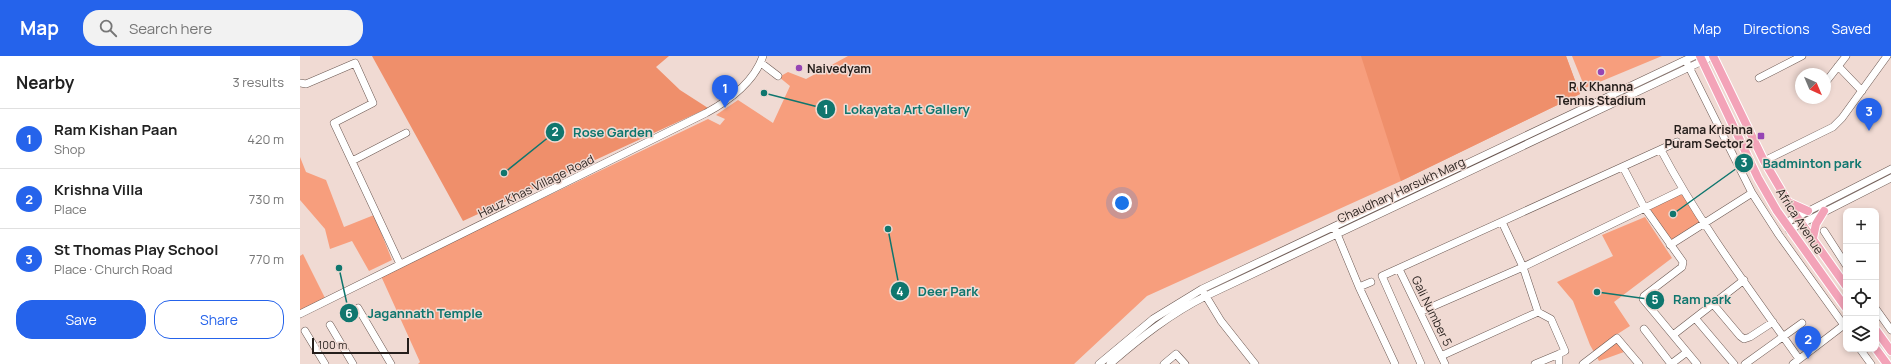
<!DOCTYPE html>
<html lang="en">
<head>
<meta charset="utf-8">
<style>
	body { margin:0; font-family:Manrope,sans-serif; background:#f2f2f2; color:#222 }
	.controls { position:absolute; right:12px; bottom:12px; display:grid; overflow:hidden; border-radius:8px; box-shadow:0 2px 6px #0003 }
	.controls button { width:36px; height:36px; display:grid; place-items:center; padding:0; border:0; border-bottom:1px solid #e0e0e0; background:#fff; color:#222; font:20px sans-serif }
	.compass { position:absolute; left:1495px; top:12px; width:36px; height:36px; border-radius:50%; background:#fff; box-shadow:0 2px 6px #0003; rotate:136deg }
	.scale { position:absolute; left:12px; bottom:10px; width:97px; box-sizing:border-box; padding-left:4px; border:2px solid #251e1b; border-top:0; font-size:11px; line-height:14px; white-space:nowrap; color:#251e1b; -webkit-text-stroke:3px #f0dad3; paint-order:stroke }
	.you { position:absolute; left:822px; top:147px; width:14px; height:14px; margin:-10px; border:3px solid #fff; border-radius:50%; background:#1a73e8; box-shadow:0 0 0 6px #1a73e833 }
	.badge { display:grid; place-items:center; width:26px; height:26px; border-radius:50%; background:#2563eb; color:#fff; font-size:13px; font-weight:700 }
	.pin { position:absolute; translate:-50% -33px; filter:drop-shadow(0 1px 2px #0008) }
	.pin::after { content:''; position:absolute; top:21px; width:14px; height:12px; background:inherit; clip-path:polygon(0 0,100% 0,50% 100%) }
	.list { margin:0; padding:0; list-style:none }
	h2 { display:flex; justify-content:space-between; align-items:center; height:52px; margin:0; padding:0 16px; font-size:17px }
	h2 small { font-size:13px; font-weight:400; color:#767676 }
	.list li { display:grid; grid-template-columns:26px 1fr auto; gap:12px; align-items:center; box-sizing:border-box; height:60px; padding:0 16px; border-top:1px solid #e0e0e0 }
	.list b { display:block; font-size:15px; white-space:nowrap }
	.list p { margin:0; font-size:13px; white-space:nowrap; color:#767676 }
	.list em { font-size:13px; font-style:normal; color:#767676 }
	.actions { display:flex; gap:8px; padding:12px 16px }
	.actions a { flex:1; padding:9px 0; border:1px solid #2563eb; border-radius:16px; text-align:center; font-size:14px; color:#2563eb }
	.actions .main { background:#2563eb; color:#fff }
	.icon { flex:none; width:22px; height:22px; fill:none; stroke:currentColor; stroke-width:2; stroke-linecap:round; stroke-linejoin:round }
	.map { position:relative; flex:none; width:1591px; height:308px; overflow:hidden }
	header { display:flex; align-items:center; gap:24px; box-sizing:border-box; height:56px; padding:0 20px; background:#2563eb; color:#fff }
	header strong { font-size:19px }
	nav { display:flex; gap:22px; margin-inline-start:auto; font-size:14px }
	.search { width:280px; height:36px; background:#f2f2f2; display:flex; align-items:center; gap:10px; box-sizing:border-box; padding:0 14px; border-radius:16px; color:#767676; font-size:15px }
	main { display:flex }
	aside { flex:1; background:#fff }
	.map>svg:first-child { display:block }
</style>
</head>
<body>
<header>
<strong>Map</strong>
<div class="search"><svg class="icon" aria-label="search" viewBox="0 0 24 24"><circle cx="10" cy="10" r="6"/><path d="M15 15l6 6"/></svg>Search here</div>
<nav><a>Map</a><a>Directions</a><a>Saved</a></nav>
</header>
<main>
<aside>
<h2>Nearby<small>3 results</small></h2>
<ul class="list">
<li><span class="badge">1</span><div><b>Ram Kishan Paan</b><p>Shop</p></div><em>420 m</em></li>
<li><span class="badge">2</span><div><b>Krishna Villa</b><p>Place</p></div><em>730 m</em></li>
<li><span class="badge">3</span><div><b>St Thomas Play School</b><p>Place · Church Road</p></div><em>770 m</em></li>
</ul>
<div class="actions"><a class="main">Save</a><a>Share</a></div>
</aside>
<div class="map">
<svg width="1591" height="308" viewBox="0 0 1591 308">
	<rect width="100%" height="100%" fill="#f0dad3"/>
	<path fill="#f79e7d" d="M548,0H1266L1280,38L1101,125L847,240L774,308H118L120,306L81,220L408,63L420,69L425,63L416,59L438,44L473,67L490,30L479,21L488,16L506,23Z
		M1272,0H1362L1285,32Z
		M0,101L6,116L26,124L44,171L74,159L92,204L69,215L52,185L30,193L25,173L0,144Z
		M1381,136L1400,167L1370,186L1349,152Z
		M1345,161L1372,202L1314,246L1330,270L1316,279L1324,296L1299,305L1290,289L1273,245L1257,226L1313,200L1302,179Z
		M3,198L25,242L0,255V200Z"/>
	<path fill="#ef8f6b" d="M72,0H369L356,11L380,34L408,52L163,165Z
		M1061,0H1266L1280,38L1101,125Z"/>
	<g fill="none" stroke-linecap="round" stroke-linejoin="round">
		<defs>
			<path id="minor" d="M461,7L478,20
				M1387,7L1452,137L1479,179L1546,272
				M1538,10L1562,35
				M1459,22L1502,0
				M0,27L6,28L55,7L73,47L34,67L100,208
				M1525,27L1546,0
				M1361,94C1400,168 1451,235 1499,303
				M52,105L106,77
				M1464,105L1533,71L1542,62L1587,0
				M1323,111L1344,151L1383,206L1382,211L1344,240L1343,243L1397,308
				M1202,166L1223,211L1238,256L1251,263L1265,295L1259,298V308
				M1485,167L1591,113
				M1035,173L1059,231L1095,308
				M1489,174L1591,122
				M1524,175L1546,209
				M1370,189L1452,137
				M1099,213L1145,308
				M1059,231L1071,226
				M904,237L921,265L955,308
				M1413,248L1440,280L1444,283L1450,281L1473,266
				M58,252L91,308
				M1576,253L1591,274
				M1120,256L1223,211L1382,134
				M0,258L406,57C430,44 454,26 463,0
				M1395,262L1434,308
				M30,269L53,308
				M1344,273L1371,308
				M5,275L25,308
				M1373,279L1444,224
				M1560,293L1571,308
				M1141,300L1238,256
				M799,308L853,263L902,233L1394,0
				M810,308C840,282 870,258 906,240L1413,0
				M864,308L876,298L885,308
				M1121,308L1082,220L1377,86
				M1235,308L1259,298
				M1283,308L1317,282L1339,308
				M1371,308L1387,296
				M1445,308L1502,267
				M1493,308L1544,269"/>
			<path id="major" d="M1400,0L1458,122L1477,155L1546,252
				M1413,0L1464,105L1497,161L1546,230
				M1490,147L1508,155
				M1513,182L1516,168L1524,155
				M1576,274L1591,295
				M1576,293L1587,308"/>
		</defs>
		<use href="#minor" stroke="#6b5852" stroke-width="8"/>
		<use href="#major" stroke="#fff" stroke-width="10"/>
		<use href="#minor" stroke="#fff" stroke-width="7"/>
		<use href="#major" stroke="#f3a3b8" stroke-width="8"/>
	</g>
	<g fill="#9645b4" stroke="#f0dad3" stroke-width="1.5">
		<circle cx="499" cy="12" r="4"/>
		<circle cx="1301" cy="16" r="4"/>
		<rect x="1457" y="76" width="8" height="8" rx="2"/>
	</g>
	<g text-anchor="middle" dominant-baseline="central" stroke-width="3" stroke-linejoin="round" paint-order="stroke">
		<g font-size="12" font-weight="bold" fill="#251e1b" stroke="#f0dad3" text-anchor="start">
			<text x="507" y="12">Naivedyam</text>
			<text x="1301" y="30" text-anchor="middle">R K Khanna<tspan x="1301" dy="14">Tennis Stadium</tspan></text>
			<text x="1453" y="73" text-anchor="end">Rama Krishna<tspan x="1453" dy="14">Puram Sector 2</tspan></text>
		</g>
		<g font-size="12" fill="#251e1b" stroke="#f0dad3">
			<text transform="translate(236 130) rotate(-26)">Hauz Khas Village Road</text>
			<text transform="translate(1101 134) rotate(-25)">Chaudhary Harsukh Marg</text>
			<text transform="translate(1500 165) rotate(57)">Africa Avenue</text>
			<text transform="translate(1132 255) rotate(64)">Gali Number 5</text>
		</g>
	</g>
	<path fill="none" stroke="#0f766e" stroke-width="1.5" d="M464 37L526 53M204 117L255 76M1373 158L1444 107M588 173L600 235M1297 236L1355 244M39 212L49 257"/>
	<g fill="#0f766e" stroke="#f0dad3" stroke-width="1.5">
		<circle cx="464" cy="37" r="4"/>
		<circle cx="204" cy="117" r="4"/>
		<circle cx="1373" cy="158" r="4"/>
		<circle cx="588" cy="173" r="4"/>
		<circle cx="1297" cy="236" r="4"/>
		<circle cx="39" cy="212" r="4"/>
		<circle cx="526" cy="53" r="10"/>
		<circle cx="255" cy="76" r="10"/>
		<circle cx="1444" cy="107" r="10"/>
		<circle cx="600" cy="235" r="10"/>
		<circle cx="1355" cy="244" r="10"/>
		<circle cx="49" cy="257" r="10"/>
	</g>
	<g font-size="12" text-anchor="middle" font-weight="bold" fill="#fff">
		<text x="526" y="58">1</text>
		<text x="255" y="80">2</text>
		<text x="1444" y="111">3</text>
		<text x="600" y="240">4</text>
		<text x="1355" y="248">5</text>
		<text x="49" y="262">6</text>
	</g>
	<g font-size="13" text-anchor="middle" font-weight="bold" fill="#0f766e" stroke="#f0dad3" stroke-width="3" stroke-linejoin="round" paint-order="stroke">
		<text x="607" y="58">Lokayata Art Gallery</text>
		<text x="313" y="81">Rose Garden</text>
		<text x="1512" y="112">Badminton park</text>
		<text x="648" y="240">Deer Park</text>
		<text x="1402" y="248">Ram park</text>
		<text x="125" y="262">Jagannath Temple</text>
	</g>
</svg>
<div class="controls">
<button>+</button>
<button>−</button>
<button><svg class="icon" aria-label="locate" viewBox="0 0 24 24"><circle cx="12" cy="12" r="6"/><path d="M12 2v4M12 18v4M2 12h4M18 12h4"/></svg></button>
<button><svg class="icon" aria-label="layers" viewBox="0 0 24 24"><path d="M12 4l9 5-9 5-9-5zM3 14l9 5 9-5"/></svg></button>
</div>
<svg class="compass" viewBox="-18 -18 36 36"><path d="M0-13l5 13h-10z" fill="#e53935"/><path d="M0 13l5-13h-10z" fill="#767676"/></svg>
<div class="scale">100 m</div>
<div class="you"></div>
<div class="pin badge" style="left:425px;top:52px">1</div>
<div class="pin badge" style="left:1508px;top:303px">2</div>
<div class="pin badge" style="left:1569px;top:75px">3</div>
</div>
</main>
</body>
</html>
